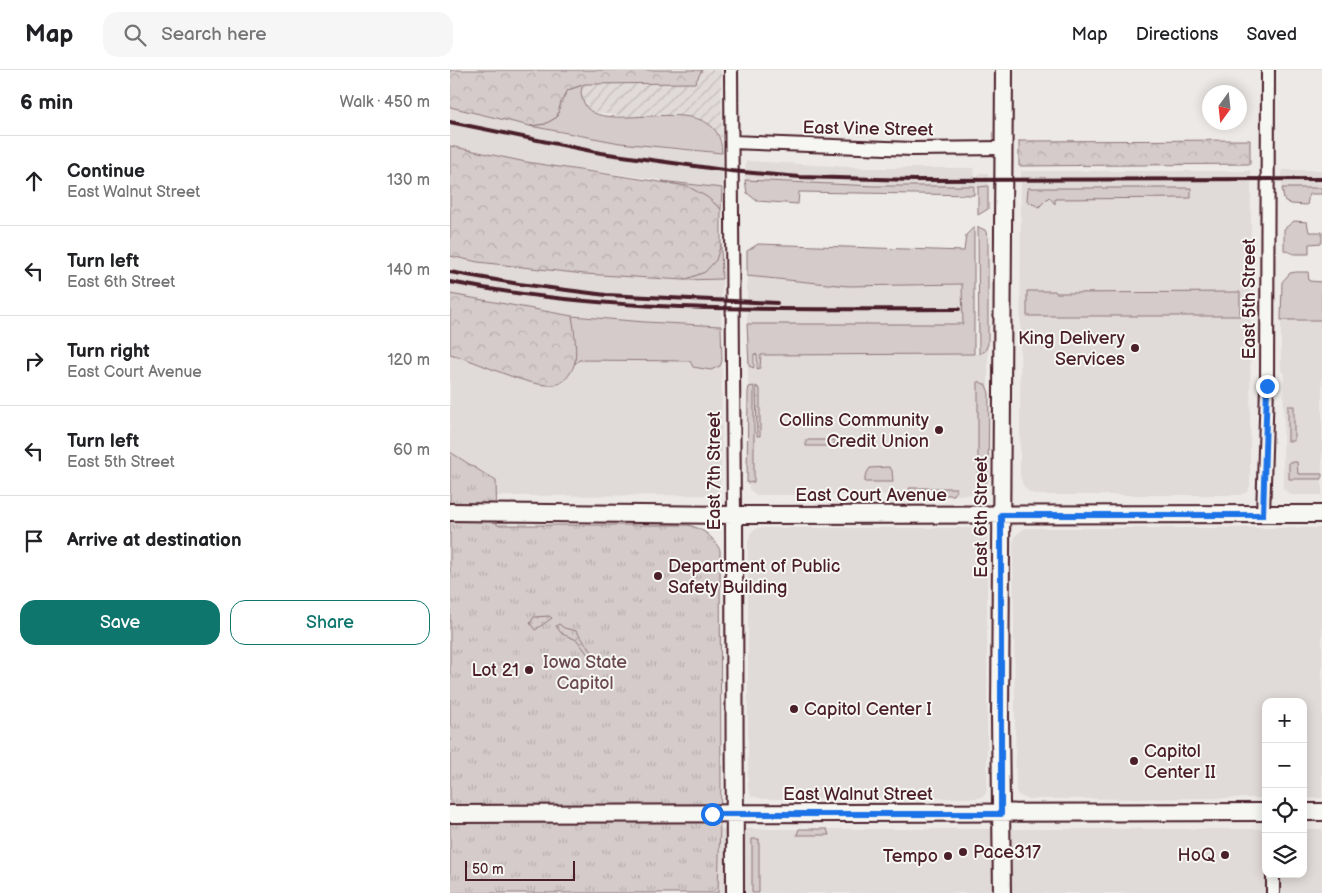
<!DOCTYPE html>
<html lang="en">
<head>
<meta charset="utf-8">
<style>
	body { margin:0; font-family:"Balsamiq Sans",sans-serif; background:#f6f6f6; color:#202124 }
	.controls { position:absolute; right:15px; bottom:15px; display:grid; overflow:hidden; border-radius:10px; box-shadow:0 2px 12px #0003 }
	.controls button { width:45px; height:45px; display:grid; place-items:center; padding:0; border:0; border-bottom:1px solid #e0e0e0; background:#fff; color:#202124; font:25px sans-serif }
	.compass { position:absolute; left:752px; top:15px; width:45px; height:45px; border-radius:50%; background:#fff; box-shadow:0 2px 12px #0003; rotate:195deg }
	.scale { position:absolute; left:15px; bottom:12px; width:110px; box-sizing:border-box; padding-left:5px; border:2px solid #4a1f2b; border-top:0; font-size:14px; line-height:18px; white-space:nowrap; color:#4a1f2b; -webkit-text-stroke:4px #f6f6f2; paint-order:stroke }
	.stop { position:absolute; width:15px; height:15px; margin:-11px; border:4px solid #1a73e8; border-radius:50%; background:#fff }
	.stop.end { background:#1a73e8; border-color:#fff; box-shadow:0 1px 5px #0008 }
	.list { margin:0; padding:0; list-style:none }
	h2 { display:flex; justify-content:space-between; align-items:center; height:65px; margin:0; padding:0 20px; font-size:21px }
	h2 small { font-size:16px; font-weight:400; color:#757577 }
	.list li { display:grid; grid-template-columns:32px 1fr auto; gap:15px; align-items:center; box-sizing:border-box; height:90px; padding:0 20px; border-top:1px solid #e0e0e0 }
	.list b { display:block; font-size:19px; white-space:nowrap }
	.list p { margin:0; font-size:16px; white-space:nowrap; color:#757577 }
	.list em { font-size:16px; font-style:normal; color:#757577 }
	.actions { display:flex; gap:10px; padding:15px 20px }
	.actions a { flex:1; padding:11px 0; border:1px solid #0f766e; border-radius:15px; text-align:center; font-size:18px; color:#0f766e }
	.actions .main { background:#0f766e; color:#fff }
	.icon { flex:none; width:28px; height:28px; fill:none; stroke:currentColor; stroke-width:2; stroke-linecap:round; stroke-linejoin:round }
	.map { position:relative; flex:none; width:872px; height:823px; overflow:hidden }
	header { display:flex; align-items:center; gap:30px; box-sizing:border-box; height:70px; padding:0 25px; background:#fff; border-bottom:1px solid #e0e0e0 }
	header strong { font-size:24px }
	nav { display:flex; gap:28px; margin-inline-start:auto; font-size:18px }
	.search { width:350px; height:45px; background:#f6f6f6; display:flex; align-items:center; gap:12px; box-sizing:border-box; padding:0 18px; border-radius:15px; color:#757577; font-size:19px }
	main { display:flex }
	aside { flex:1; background:#fff }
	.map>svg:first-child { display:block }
</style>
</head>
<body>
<header>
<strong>Map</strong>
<div class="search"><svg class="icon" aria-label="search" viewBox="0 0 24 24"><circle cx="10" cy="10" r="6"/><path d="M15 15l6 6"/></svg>Search here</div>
<nav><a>Map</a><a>Directions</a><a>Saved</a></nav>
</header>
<main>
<aside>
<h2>6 min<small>Walk · 450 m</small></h2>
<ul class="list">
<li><svg class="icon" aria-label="ahead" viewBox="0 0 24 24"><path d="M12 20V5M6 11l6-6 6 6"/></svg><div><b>Continue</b><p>East Walnut Street</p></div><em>130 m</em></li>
<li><svg class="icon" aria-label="left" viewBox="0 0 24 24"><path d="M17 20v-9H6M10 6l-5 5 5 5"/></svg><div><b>Turn left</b><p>East 6th Street</p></div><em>140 m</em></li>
<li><svg class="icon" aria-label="right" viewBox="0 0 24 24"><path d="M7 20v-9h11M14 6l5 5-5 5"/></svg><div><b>Turn right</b><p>East Court Avenue</p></div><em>120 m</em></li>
<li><svg class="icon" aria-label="left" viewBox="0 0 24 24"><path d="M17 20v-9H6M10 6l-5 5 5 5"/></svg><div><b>Turn left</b><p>East 5th Street</p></div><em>60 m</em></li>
<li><svg class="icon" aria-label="arrive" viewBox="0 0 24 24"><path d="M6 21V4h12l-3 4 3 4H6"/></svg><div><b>Arrive at destination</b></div></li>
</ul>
<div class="actions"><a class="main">Save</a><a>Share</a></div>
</aside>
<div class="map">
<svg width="872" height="823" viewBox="0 0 872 823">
	<defs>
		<pattern id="industrial-furrows" width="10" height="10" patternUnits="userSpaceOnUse" patternTransform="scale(1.25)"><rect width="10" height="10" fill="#e0dad8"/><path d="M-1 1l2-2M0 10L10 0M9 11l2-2" fill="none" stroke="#c2bbba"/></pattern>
		<pattern id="forest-crowns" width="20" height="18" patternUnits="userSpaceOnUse" patternTransform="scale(1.25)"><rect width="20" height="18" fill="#d4cbca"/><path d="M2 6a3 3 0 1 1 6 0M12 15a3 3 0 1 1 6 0" fill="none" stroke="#b8aeae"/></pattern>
		<pattern id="park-tufts" width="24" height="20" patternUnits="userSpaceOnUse" patternTransform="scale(1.25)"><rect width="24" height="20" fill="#d4cbca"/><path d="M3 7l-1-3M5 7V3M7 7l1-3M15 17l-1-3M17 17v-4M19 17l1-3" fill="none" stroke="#b8aeae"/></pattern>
		<pattern id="garden-dots" width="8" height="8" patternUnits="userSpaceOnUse" patternTransform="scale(1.25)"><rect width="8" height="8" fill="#d4cbca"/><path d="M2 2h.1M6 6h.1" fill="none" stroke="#b8aeae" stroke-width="1.8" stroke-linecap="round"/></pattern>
	</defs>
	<rect width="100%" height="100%" fill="#ece9e6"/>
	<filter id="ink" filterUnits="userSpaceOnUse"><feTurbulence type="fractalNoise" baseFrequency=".02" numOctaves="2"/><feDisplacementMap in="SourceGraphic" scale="10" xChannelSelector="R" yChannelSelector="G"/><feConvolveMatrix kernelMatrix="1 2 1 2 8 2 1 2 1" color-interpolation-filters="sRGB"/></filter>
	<g filter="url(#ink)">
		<path fill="#e0dad8" d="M0,37L117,64L220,79L272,83V118L76,92L0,76Z
			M296,91L416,98H524L525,107H528L529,103H538V116H424L295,110Z
			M832,100H872V118H832Z
			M571,101H801L800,416L797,422L790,425H588L579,422L573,415L570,405Z
			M0,186L28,192L134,204L234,210L272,209L271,256L195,252L122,246L0,224Z
			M297,206L398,216L513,214V255L297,254Z
			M831,250H872V425H840L833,418L834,304L831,300Z
			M538,274V407L536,415L531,422L525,424L504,425H306L299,419L298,291L302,298L307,299L310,285L529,284L533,283Z
			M0,284L23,290L125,294L129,290L240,291L266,300L272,291L271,408L268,421L260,425L46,426L45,410L0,382Z
			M308,458H521L534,460L537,466V719L535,725L529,728L313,729L301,726L298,717V472L301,462Z
			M575,458H872V728H853V632H816V728L577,729L568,725L566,721L563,475L565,466Z
			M270,759H816V804H853V759H872V823H268Z"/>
		<path fill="url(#industrial-furrows)" d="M252,0H271L272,69L263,58L142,42L135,37L131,26V18L135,14L245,13Z"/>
		<path fill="#d4cbca" stroke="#8f757a" d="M133,15C130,21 131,26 134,33C150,71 271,12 272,83L170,73L80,56L95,54L107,47L111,32L118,20Z
			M295,110L424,116H524V125L349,122L348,134L307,131L297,123Z
			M212,111L272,118L271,139C253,123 236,116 212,111Z
			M538,116V139L528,145V117Z
			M578,118H741V128L605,129V134L599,127L589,137L577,131Z
			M832,118H872V124H859L857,135L841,134L834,130Z
			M844,151L857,152L859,162H872V173L859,174V184H844L834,180V159Z
			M524,157V284L311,285L310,298L307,299V285L304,284V298L299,296L297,254H513L512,214L398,216L297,206V181L308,174L514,181L516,165Z
			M528,157L535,160L538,167V274L535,281L529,284Z
			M271,174L272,209L234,210C257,201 263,197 271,174Z
			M846,202H858L859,211L872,212V250H831L832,212L840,203Z
			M577,221H605L606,223L790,222V246H577Z
			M122,246L195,252L271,256L272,291L270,296L261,300L243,297L240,291L129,290L125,294Z
			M528,311L536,315L539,323L538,407L537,412L528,415Z
			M304,316V412L297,413L298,322L299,317Z
			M838,336H844V371H838Z
			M356,370H388V373H384V376H356Z
			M839,392H847L848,404H872V409H839Z
			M439,397L442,400L443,412H415V406L420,398Z
			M459,418H507L504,425H463Z
			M349,759H377L379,765H347Z
			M302,769H309V823H302Z"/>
		<path fill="url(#forest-crowns)" stroke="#8f757a" d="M0,0H252L245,13L135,14L118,20L111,32L107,47L95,54L80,56L0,37Z
			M800,70V94L569,96V71Z
			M0,76L76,92L237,116L257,127L271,139V174L266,190L255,202L234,210L134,204L28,192L0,186Z
			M0,224L122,246C124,257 128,286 124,295C121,304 113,315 103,315C76,317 28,291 0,284Z"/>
		<path fill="url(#park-tufts)" stroke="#8f757a" d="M0,382L46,411L47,455H238C254,459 262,466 270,480L271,717L268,823H0Z"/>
		<path fill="url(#garden-dots)" stroke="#8f757a" d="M306,316L310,319V366H307Z
			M99,546L102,548L85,560L80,553L84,547Z
			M109,554L114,558L126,561L150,592L148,595L145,594L127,570L112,564L106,556Z"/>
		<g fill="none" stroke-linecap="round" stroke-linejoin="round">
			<defs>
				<path id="street" d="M281,0L284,445
					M282,72L462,79L554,78
					M813,445L817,316L818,0
					M823,823V804"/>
				<path id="secondary" d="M0,442L284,445L872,444
					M284,445L285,823
					M853,742H872
					M0,744L816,742
					M552,823L550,647L554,0"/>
			</defs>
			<use href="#street" stroke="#4a1f2b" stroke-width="16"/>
			<use href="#secondary" stroke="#4a1f2b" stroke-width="20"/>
			<use href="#street" stroke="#f6f6f2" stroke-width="12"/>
			<use href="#secondary" stroke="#f6f6f2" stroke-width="16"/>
			<path stroke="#4a1f2b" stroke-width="4" d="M0,52L151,83L281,101L350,107L465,110L872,109
				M0,202L69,214L156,225L327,233
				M0,212C168,245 338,239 509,239"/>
		</g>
	</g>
	<g fill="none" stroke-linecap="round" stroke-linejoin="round" filter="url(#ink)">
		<path stroke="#1a73e8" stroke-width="6" d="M262,744H551V445H813L817,316"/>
	</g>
	<g fill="#4a1f2b" stroke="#f6f6f2" stroke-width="2">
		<circle cx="685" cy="278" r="5"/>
		<circle cx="489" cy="360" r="5"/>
		<circle cx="208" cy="506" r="5"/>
		<circle cx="79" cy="600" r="5"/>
		<circle cx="344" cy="639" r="5"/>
		<circle cx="684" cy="691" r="5"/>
		<circle cx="513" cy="782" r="5"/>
		<circle cx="775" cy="785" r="5"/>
		<circle cx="498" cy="786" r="5"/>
	</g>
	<g text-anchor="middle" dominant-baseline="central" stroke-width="4" stroke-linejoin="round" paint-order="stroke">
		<g font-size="18" fill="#4a1f2b" stroke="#f6f6f2">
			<text transform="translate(418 59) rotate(1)">East Vine Street</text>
			<text transform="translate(799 229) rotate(-90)">East 5th Street</text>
			<text transform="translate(264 401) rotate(-90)">East 7th Street</text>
			<text x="421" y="425">East Court Avenue</text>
			<text transform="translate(531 447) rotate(-90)">East 6th Street</text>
			<text x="408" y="724">East Walnut Street</text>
		</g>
		<g font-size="18" fill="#4a1f2b" stroke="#f6f6f2" text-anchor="end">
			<text x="675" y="268">King Delivery<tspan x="675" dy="21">Services</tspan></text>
			<text x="479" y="350">Collins Community<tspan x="479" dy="21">Credit Union</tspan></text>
			<text x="218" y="496" text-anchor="start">Department of Public<tspan x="218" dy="21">Safety Building</tspan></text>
			<text x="69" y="600">Lot 21</text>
			<text x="354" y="639" text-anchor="start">Capitol Center I</text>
			<text x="694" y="681" text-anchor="start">Capitol<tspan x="694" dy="21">Center II</tspan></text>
			<text x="523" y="782" text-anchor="start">Pace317</text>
			<text x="765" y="785">HoQ</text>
			<text x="488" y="786">Tempo</text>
		</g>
		<g font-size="18" fill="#6c4a53" stroke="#f6f6f2">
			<text x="135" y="592">Iowa State<tspan x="135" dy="21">Capitol</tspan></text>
		</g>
	</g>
</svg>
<div class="controls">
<button>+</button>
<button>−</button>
<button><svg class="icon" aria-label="locate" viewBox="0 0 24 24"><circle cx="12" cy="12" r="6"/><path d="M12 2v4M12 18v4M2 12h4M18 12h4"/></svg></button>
<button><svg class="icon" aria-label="layers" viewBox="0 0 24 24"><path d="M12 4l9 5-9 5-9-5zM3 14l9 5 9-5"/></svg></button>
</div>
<svg class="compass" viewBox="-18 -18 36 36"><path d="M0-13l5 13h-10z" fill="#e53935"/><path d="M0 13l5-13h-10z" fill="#757577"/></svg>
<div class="scale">50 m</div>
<div class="stop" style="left:262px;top:744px"></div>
<div class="stop end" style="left:817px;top:316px"></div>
</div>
</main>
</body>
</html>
